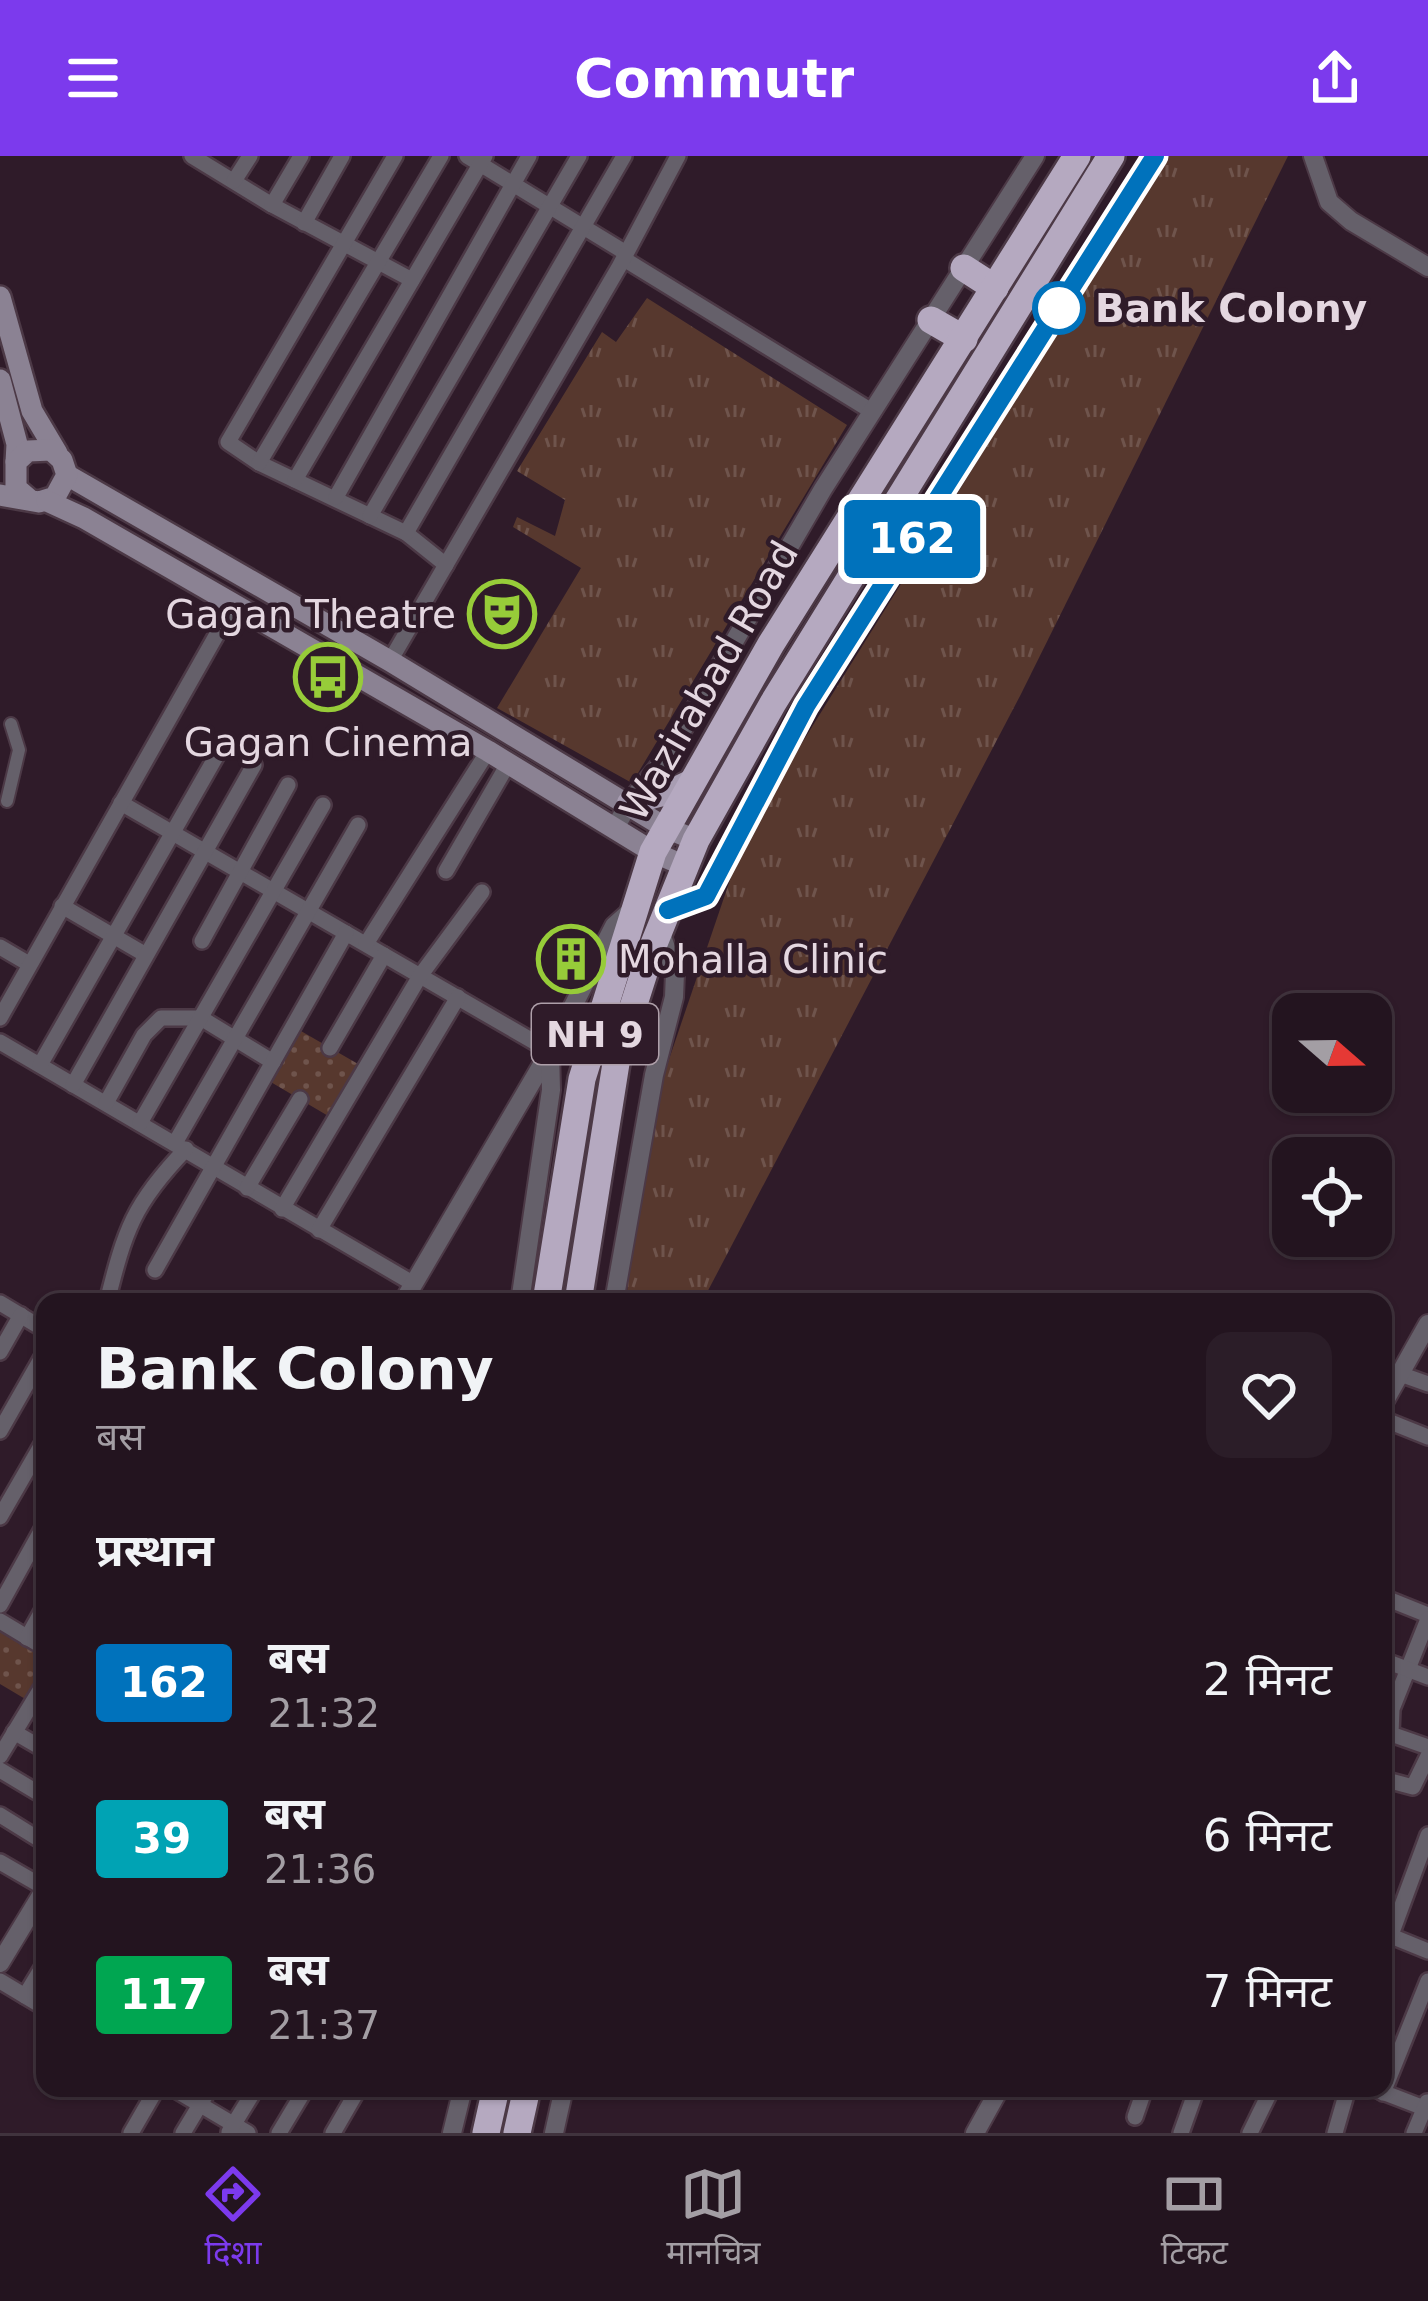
<!DOCTYPE html>
<html lang="hi">
<head>
<meta charset="utf-8">
<style>
	:root { --surface:#23141f; --page:#2b1d28; --text:#f1f3f6; --muted:#a39ea4; --line:#40333d; --accent:#7c3aed }
	body { margin:0; font-family:"DejaVu Sans","Noto Sans Devanagari",sans-serif; background:var(--page); color:var(--text); height:100vh; display:flex; flex-direction:column; font-size:45px; white-space:nowrap }
	* { box-sizing:border-box; margin:0 }
	p { font-size:39px; color:var(--muted) }
	.icon { flex:none; width:66px; height:66px; fill:none; stroke:currentColor; stroke-width:2; stroke-linecap:round; stroke-linejoin:round }
	.map { position:relative; flex:1; overflow:hidden }
	.drawer { position:absolute; left:36px; top:1137px; width:1356px; height:804px; display:flex; flex-direction:column; background:var(--surface); border-radius:24px; box-shadow:0 3px 9px #0004,0 0 0 3px var(--line) }
	.drawer>* { flex:none }
	.badge { padding:0 24px; border-radius:9px; font-size:42px; line-height:78px }
	.needle { width:78px; rotate:110deg }
	.fabs { position:absolute; left:1272px; top:837px; display:grid; gap:24px }
	.fabs a { display:grid; place-items:center; width:120px; height:120px; border-radius:24px; background:var(--surface); box-shadow:0 3px 9px #0004,0 0 0 3px var(--line); font-size:60px }
	.map>.badge { position:absolute; translate:-50% -50%; box-shadow:0 0 0 6px #fff }
	h2 { padding:0 60px; font-size:45px; line-height:108px }
	.round { display:grid; place-items:center; flex:none; width:126px; height:126px; border-radius:24px; background:var(--page) }
	.summary { display:flex; align-items:center; justify-content:space-between; height:204px; padding:0 60px }
	h1 { font-size:57px; font-weight:700; line-height:90px }
	ul { padding:0; list-style:none }
	li { display:flex; align-items:center; gap:36px; height:156px; padding:0 60px }
	li div { flex:1 }
	li b { display:block; font-size:45px }
	li em { font-style:normal }
	li .badge { min-width:132px; font-weight:700; text-align:center }
	header { display:flex; justify-content:space-between; align-items:center; height:156px; padding:0 60px; background:var(--accent); color:#fff; font-size:54px; font-weight:700 }
	.tabs { display:flex; justify-content:space-around; align-items:center; height:168px; border-top:3px solid var(--line); background:var(--surface); font-size:33px; color:var(--muted) }
	.tabs a { display:grid; justify-items:center; gap:6px }
	.tabs .on { color:var(--accent) }
	.map>svg:first-child { display:block }
</style>
</head>
<body>
<header><svg class="icon" aria-label="menu" viewBox="0 0 24 24"><path d="M4 6h16M4 12h16M4 18h16"/></svg>Commutr<svg class="icon" aria-label="share" viewBox="0 0 24 24"><path d="M12 15V3M7 8l5-5 5 5M5 13v7h14v-7"/></svg></header>
<div class="map">
<svg width="1428" height="1977" viewBox="0 0 1428 1977">
	<defs>
		<pattern id="grass-tufts" width="24" height="20" patternUnits="userSpaceOnUse" patternTransform="scale(3)"><rect width="24" height="20" fill="#57382e"/><path d="M3 7l-1-3M5 7V3M7 7l1-3M15 17l-1-3M17 17v-4M19 17l1-3" fill="none" stroke="#6f544c"/></pattern>
		<pattern id="park-dots" width="8" height="8" patternUnits="userSpaceOnUse" patternTransform="scale(3)"><rect width="8" height="8" fill="#57382e"/><path d="M2 2h.1M6 6h.1" fill="none" stroke="#6f544c" stroke-width="1.8" stroke-linecap="round"/></pattern>
	</defs>
	<rect width="100%" height="100%" fill="#2f1b29"/>
	<g fill="url(#grass-tufts)">
		<polygon points="1167,0 1288,0 1020,540 702,1146 626,1146 634,1067 663,921 746,677"/>
		<polygon points="647,142 847,269 632,627 497,552 581,412 513,371 517,361 555,380 565,344 517,315 602,176 616,186"/>
	</g>
	<g fill="url(#park-dots)">
		<polygon points="294,871 365,912 335,964 264,922"/>
		<polygon points="0,1465 45,1492 45,1526 32,1547 0,1528"/>
	</g>
	<g fill="none" stroke-linecap="round" stroke-linejoin="round">
		<g stroke="#4c3946" stroke-width="16">
			<polyline id="pedestrian" points="7,645 19,594 11,568"/>
		</g>
		<g stroke="#4c3946" stroke-width="20">
			<g id="minor">
				<polyline points="192,0 272,49 412,124"/>
				<polyline points="395,0 228,286 259,307 406,377 446,409"/>
				<polyline points="467,0 626,97"/>
				<polyline points="234,25 250,0"/>
				<polyline points="272,49 301,0"/>
				<polyline points="304,67 342,0"/>
				<polyline points="624,103 873,256"/>
				<polyline points="259,307 441,0"/>
				<polyline points="295,324 485,0"/>
				<polyline points="336,341 529,0"/>
				<polyline points="370,360 579,0"/>
				<polyline points="406,377 624,0"/>
				<polyline points="390,505 619,111 678,0"/>
				<polyline points="121,647 550,895"/>
				<polyline points="446,715 508,608"/>
				<polyline points="62,750 146,799"/>
				<polyline points="202,785 288,629"/>
				<polyline points="366,788 488,595"/>
				<polyline points="0,791 29,808"/>
				<polyline points="0,862 234,448"/>
				<polyline points="0,886 414,1128"/>
				<polyline points="330,892 384,799"/>
				<polyline points="40,909 221,592"/>
				<polyline points="73,929 254,609"/>
				<polyline points="106,947 144,879 161,862 201,862 273,906"/>
				<polyline points="140,967 323,649"/>
				<polyline points="175,987 358,669"/>
				<polyline points="247,1032 300,943"/>
				<polyline points="282,1053 420,820 482,736"/>
				<polyline points="319,1074 458,841"/>
				<polyline points="155,1114 346,777"/>
				<path d="M107,1146C125,1074 133,1048 186,993"/>
				<polyline points="0,1147 45,1174"/>
				<polyline points="0,1196 21,1159"/>
				<polyline points="1400,1218 1428,1228"/>
				<polyline points="1383,1263 1428,1281"/>
				<polyline points="0,1275 45,1196"/>
				<polyline points="0,1361 45,1283"/>
				<polyline points="1383,1441 1428,1459"/>
				<polyline points="0,1449 45,1368"/>
				<polyline points="1428,1463 1392,1553 1391,1578 1428,1591"/>
				<polyline points="0,1465 45,1492"/>
				<polyline points="27,1482 45,1450"/>
				<polyline points="1383,1504 1428,1521"/>
				<polyline points="14,1576 45,1594"/>
				<polyline points="0,1600 45,1526"/>
				<polyline points="0,1614 45,1641"/>
				<polyline points="1383,1623 1413,1631 1428,1600"/>
				<polyline points="0,1659 45,1687"/>
				<polyline points="0,1706 45,1732"/>
				<polyline points="1386,1778 1428,1795"/>
				<polyline points="1391,1779 1428,1679"/>
				<polyline points="0,1825 45,1852"/>
				<polyline points="25,1840 45,1807"/>
				<polyline points="172,1932 248,1977"/>
				<polyline points="1372,1932 1424,1952"/>
				<polyline points="1383,1937 1428,1825"/>
				<polyline points="1135,1961 1145,1932"/>
				<polyline points="229,1976 256,1932"/>
				<polyline points="131,1977 157,1932"/>
				<polyline points="183,1977 210,1932"/>
				<polyline points="279,1977 306,1932"/>
				<polyline points="333,1977 359,1932"/>
				<polyline points="1181,1977 1197,1932"/>
				<polyline points="1250,1977 1272,1932"/>
				<polyline points="1335,1977 1348,1932"/>
				<polyline points="1414,1977 1427,1946"/>
			</g>
		</g>
		<g stroke="#4c3946" stroke-width="22">
			<g id="tertiary">
				<polyline points="1313,0 1329,46 1351,65 1428,111"/>
				<polyline points="615,672 629,647 668,599 823,333 1035,0"/>
				<polyline points="668,754 706,740 806,549 1155,0"/>
				<polyline points="403,1146 550,895 614,770 633,753"/>
				<polyline points="520,1146 551,934 550,895"/>
				<polyline points="614,1146 654,919 674,841 675,817 660,775"/>
				<polyline points="1383,1248 1428,1168"/>
				<polyline points="0,1807 45,1733"/>
				<polyline points="452,1977 463,1932"/>
				<polyline points="554,1977 564,1932"/>
				<polyline points="975,1977 1000,1932"/>
			</g>
		</g>
		<g stroke="#4c3946" stroke-width="26">
			<g id="secondary">
				<polyline points="0,141 32,255 57,297"/>
				<polyline points="0,224 17,288 16,306"/>
				<polyline points="67,319 390,505 666,672 696,684"/>
				<polyline points="0,339 39,346 55,341 67,319 62,304 51,294 28,295 16,306 16,332 30,344"/>
				<polyline points="47,345 84,362 488,595 653,696 685,710"/>
			</g>
		</g>
		<g stroke="#4c3946" stroke-width="28">
			<polyline id="primary" points="629,647 667,637 692,625"/>
		</g>
		<g stroke="#4c3946" stroke-width="32">
			<g id="trunk">
				<polyline points="964,112 995,132"/>
				<polyline points="931,164 964,183"/>
				<polyline points="546,1146 582,923 653,696 771,488 1077,0"/>
				<polyline points="578,1146 617,901 651,795 696,684 773,547 1111,0"/>
				<polyline points="486,1977 496,1932"/>
				<polyline points="517,1977 527,1932"/>
			</g>
		</g>
		<use href="#pedestrian" stroke="#65606a" stroke-width="12"/>
		<use href="#minor" stroke="#65606a" stroke-width="15"/>
		<use href="#tertiary" stroke="#65606a" stroke-width="18"/>
		<use href="#secondary" stroke="#8b8293" stroke-width="21"/>
		<use href="#primary" stroke="#a89db2" stroke-width="24"/>
		<use href="#trunk" stroke="#b5a9c0" stroke-width="27"/>
	</g>
	<g fill="none" stroke-linecap="round" stroke-linejoin="round">
		<g stroke="#fff" stroke-width="27">
			<polyline id="line" points="668,754 706,740 806,550 1155,0"/>
		</g>
		<use href="#line" stroke="#0072bc" stroke-width="18"/>
	</g>
	<defs>
		<g id="theatre-ring" transform="scale(3.45)"><circle r="9.5" fill="#2f1b29" stroke="#97cc39" stroke-width="1.5"/><path d="M-5-5.5Q0-4 5-5.5V0Q5 5 0 6Q-5 5-5 0ZM-3.3-2.5H-1v1.5H-3.3ZM1-2.5H3.3v1.5H1ZM-2.8 1Q0 5.5 2.8 1Z" fill="#97cc39"/></g>
		<g id="bus-ring" transform="scale(3.45)"><circle r="9.5" fill="#2f1b29" stroke="#97cc39" stroke-width="1.5"/><path d="M-5-6H5V4H4V6H2V4H-2V6H-4V4H-5ZM-3.5-4V0h7V-4ZM-3.5 1.2v1.5H-2V1.2ZM2 1.2v1.5H3.5V1.2Z" fill="#97cc39"/></g>
		<g id="building-ring" transform="scale(3.45)"><circle r="9.5" fill="#2f1b29" stroke="#97cc39" stroke-width="1.5"/><path d="M-4-6H4V6H1V3H-1V6H-4ZM-2.5-4.3h1.7v1.8h-1.7ZM.8-4.3h1.7v1.8H.8ZM-2.5-1h1.7V.8h-1.7ZM.8-1h1.7V.8H.8Z" fill="#97cc39"/></g>
	</defs>
	<g fill-rule="evenodd">
		<use href="#theatre-ring" x="502" y="458"/>
		<use href="#bus-ring" x="328" y="521"/>
		<use href="#building-ring" x="571" y="803"/>
	</g>
	<circle fill="#fff" stroke="#0072bc" stroke-width="6" cx="1059" cy="152" r="24"/>
	<g text-anchor="middle" dominant-baseline="central" stroke-width="9" stroke-linejoin="round" paint-order="stroke">
		<rect fill="#2f1b29" stroke="#ae9fa9" stroke-width="3" x="532" y="848" width="126" height="60" rx="9"/>
		<g font-size="36" font-weight="bold" fill="#e4d7e0">
			<text x="595" y="878">NH 9</text>
		</g>
		<g font-size="39" font-weight="bold" fill="#e4d7e0" stroke="#2f1b29" text-anchor="start">
			<text x="1095" y="152">Bank Colony</text>
		</g>
		<g font-size="39" fill="#e4d7e0" stroke="#2f1b29" text-anchor="end">
			<text x="456" y="458">Gagan Theatre</text>
			<text x="328" y="586" text-anchor="middle">Gagan Cinema</text>
			<text x="618" y="803" text-anchor="start">Mohalla Clinic</text>
		</g>
		<g font-size="39" fill="#e4d7e0" stroke="#2f1b29">
			<text transform="translate(709 525) rotate(-60)">Wazirabad Road</text>
		</g>
	</g>
</svg>
<div class="fabs">
<a><svg class="needle" viewBox="-14 -14 28 28"><path d="M0-13l5 13h-10z" fill="#e53935"/><path d="M0 13l5-13h-10z" fill="#a39ea4"/></svg></a>
<a><svg class="icon" aria-label="locate" viewBox="0 0 24 24"><circle cx="12" cy="12" r="6"/><path d="M12 2v4M12 18v4M2 12h4M18 12h4"/></svg></a>
</div>
<b class="badge" style="left:912px;top:383px;background:#0072bc;color:#fff">162</b>
<section class="drawer">
<div class="summary"><div><h1>Bank Colony</h1><p>बस</p></div><a class="round"><svg class="icon" aria-label="heart" viewBox="0 0 24 24"><path d="M12 20l-8-8c-3-5 5-10 8-4 3-6 11-1 8 4z"/></svg></a></div>
<h2>प्रस्थान</h2>
<ul>
<li><span class="badge" style="background:#0072bc;color:#fff">162</span><div><b>बस</b><p>21:32</p></div><em>2 मिनट</em></li>
<li><span class="badge" style="background:#00a3b4;color:#fff">39</span><div><b>बस</b><p>21:36</p></div><em>6 मिनट</em></li>
<li><span class="badge" style="background:#00a651;color:#fff">117</span><div><b>बस</b><p>21:37</p></div><em>7 मिनट</em></li>
</ul>
</section>
</div>
<nav class="tabs">
<a class="on"><svg class="icon" aria-label="directions" viewBox="0 0 24 24"><path d="M12 3l9 9-9 9-9-9zM9 14v-3h6M13 9l2 2-2 2"/></svg>दिशा</a>
<a><svg class="icon" aria-label="map" viewBox="0 0 24 24"><path d="M3 6l6-2 6 2 6-2v14l-6 2-6-2-6 2zM9 4v14M15 6v14"/></svg>मानचित्र</a>
<a><svg class="icon" aria-label="tickets" viewBox="0 0 24 24"><path d="M3 7h18v10H3zM15 7v10"/></svg>टिकट</a>
</nav>
</body>
</html>
